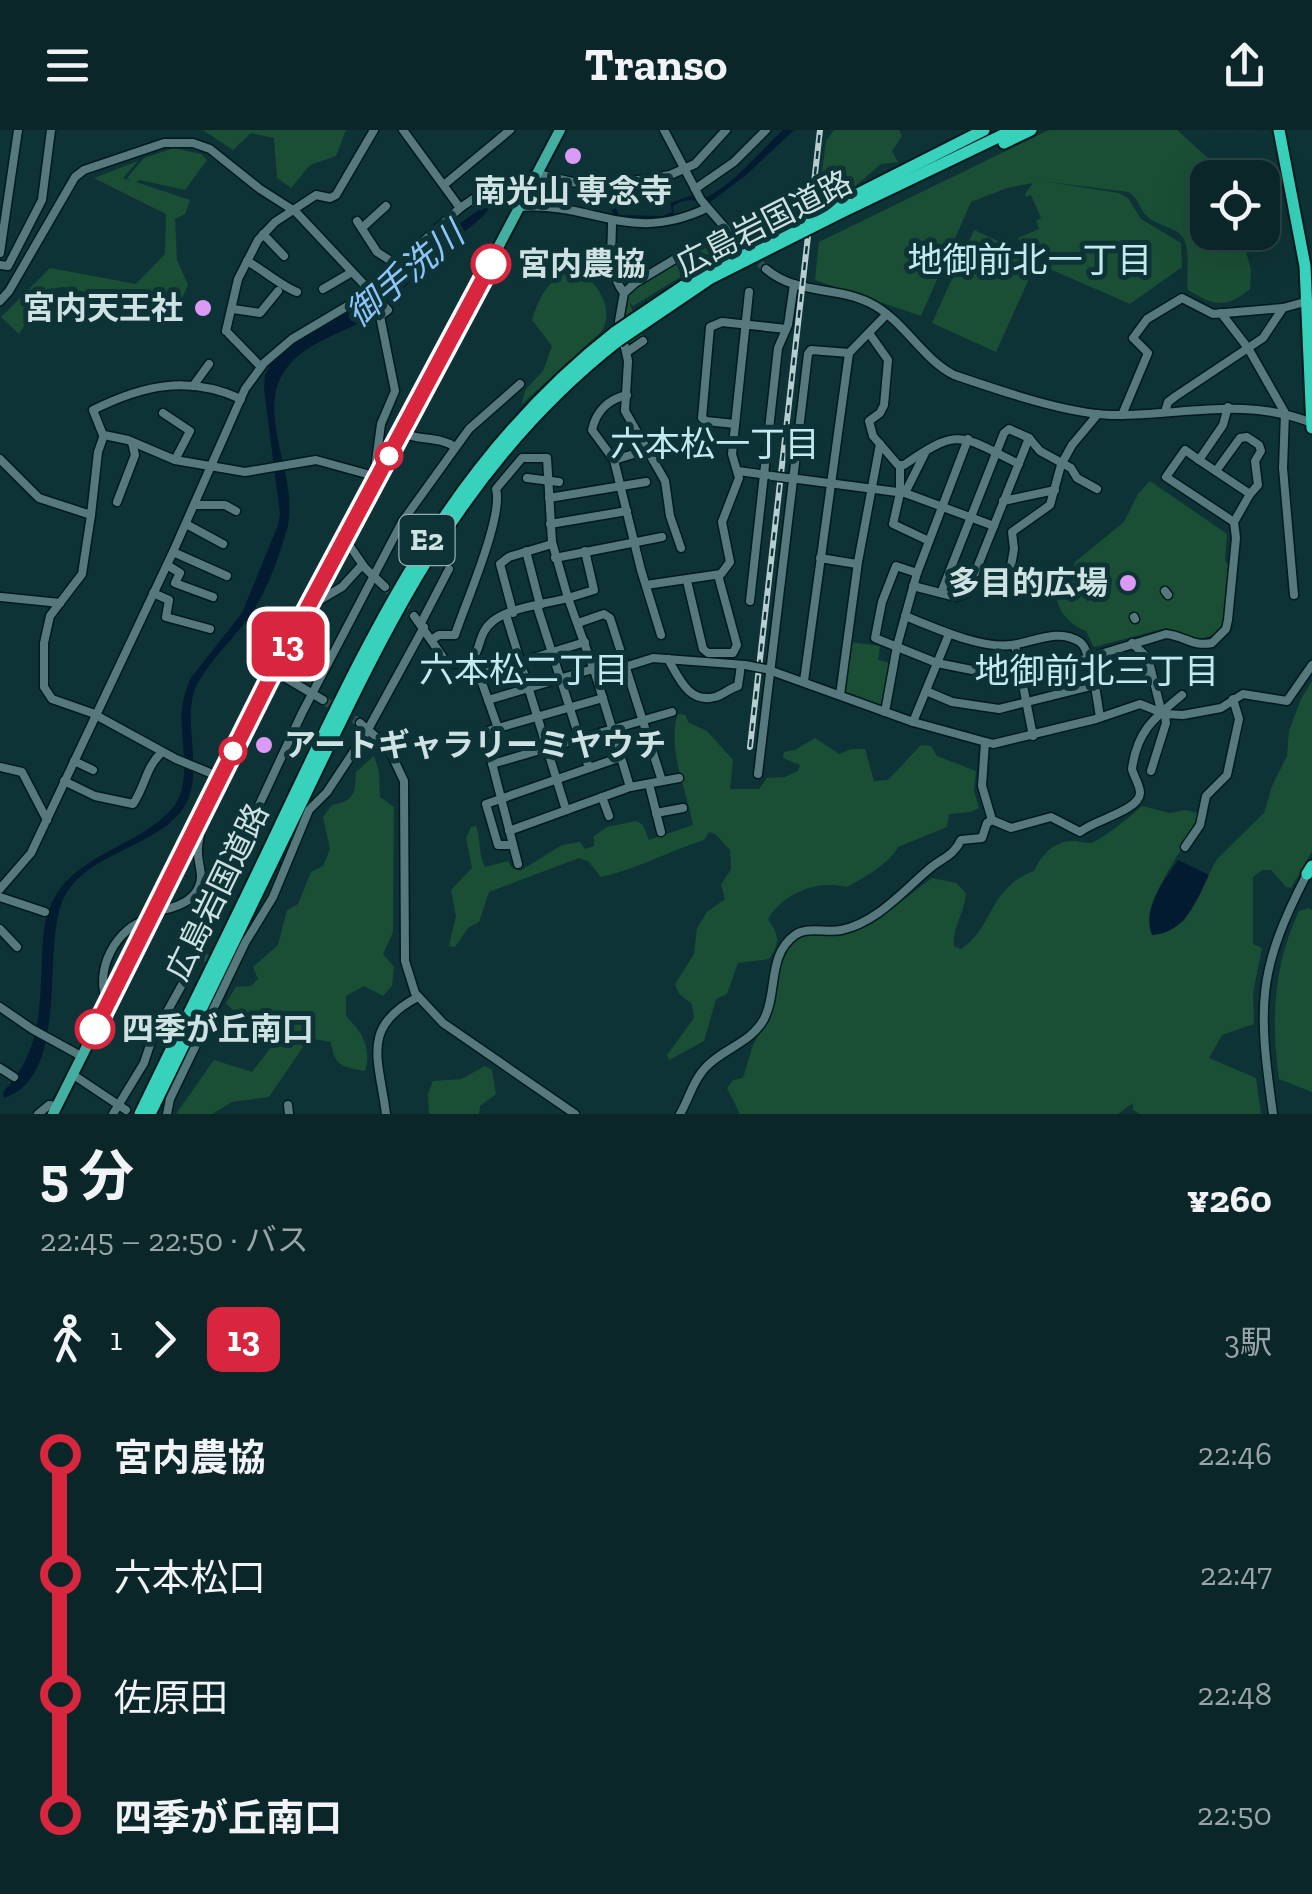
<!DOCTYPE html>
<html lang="ja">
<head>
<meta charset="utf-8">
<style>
	:root { --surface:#0a2628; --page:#132e30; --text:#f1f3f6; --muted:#99a5a8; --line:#2a4345 }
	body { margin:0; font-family:"Zilla Slab","Noto Sans JP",serif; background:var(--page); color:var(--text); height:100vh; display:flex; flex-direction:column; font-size:38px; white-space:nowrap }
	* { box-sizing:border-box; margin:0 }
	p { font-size:32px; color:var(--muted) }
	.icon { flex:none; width:55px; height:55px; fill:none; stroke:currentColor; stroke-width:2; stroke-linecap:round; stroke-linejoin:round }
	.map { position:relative; height:984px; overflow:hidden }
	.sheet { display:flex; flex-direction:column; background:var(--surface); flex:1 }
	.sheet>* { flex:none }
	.badge { padding:0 20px; border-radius:15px; font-size:35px; line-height:65px }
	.tools { position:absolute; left:1190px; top:30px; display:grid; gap:20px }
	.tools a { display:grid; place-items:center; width:90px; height:90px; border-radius:20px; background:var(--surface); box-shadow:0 10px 40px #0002,0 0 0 2px var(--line); font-size:50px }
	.map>.badge { position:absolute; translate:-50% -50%; box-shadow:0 0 0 5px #fff }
	.legs { display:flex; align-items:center; gap:15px; height:110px; padding:0 40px; font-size:32px }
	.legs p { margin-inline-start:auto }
	.overview { display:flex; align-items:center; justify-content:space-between; height:170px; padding:0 40px }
	h1 { font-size:55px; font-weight:700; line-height:75px }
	ul { padding:0 40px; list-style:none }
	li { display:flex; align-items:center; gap:35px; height:120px; font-size:38px }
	li i { display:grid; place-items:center; width:15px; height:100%; margin:0 12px; background:currentColor }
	li i::after { content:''; width:25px; height:25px; margin:-12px; border:8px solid; border-radius:50%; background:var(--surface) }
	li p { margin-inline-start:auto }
	li:first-child i { background:linear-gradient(#0000 50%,currentColor 0) }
	li:last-child i { background:linear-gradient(currentColor 50%,#0000 0) }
	header { display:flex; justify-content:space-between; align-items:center; height:130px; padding:0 40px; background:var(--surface); font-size:45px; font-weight:700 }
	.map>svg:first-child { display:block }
</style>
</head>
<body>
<header><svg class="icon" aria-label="menu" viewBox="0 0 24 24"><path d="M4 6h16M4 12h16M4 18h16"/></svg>Transo<svg class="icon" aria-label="share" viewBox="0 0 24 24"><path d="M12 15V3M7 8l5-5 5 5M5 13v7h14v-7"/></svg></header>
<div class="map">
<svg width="1312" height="984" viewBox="0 0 1312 984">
	<rect width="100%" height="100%" fill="#0e3336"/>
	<g fill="#1a4f35">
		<polygon points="203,0 346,0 336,26 310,35 291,58 277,48 274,8 251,3 233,20"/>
		<path d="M834,0H899L902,6L892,21L898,32L881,34L854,57L726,119L633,176L629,172L643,206L629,217C624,194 618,173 636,155L719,105L736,110C756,79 793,81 820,57L826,11Z"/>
		<path d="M1049,0H1177L1229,47L1208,48V102L1241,103L1251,140L1250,159C1224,180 1214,175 1188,160C1185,142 1194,111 1176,101C1167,96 1153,93 1147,86C1138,78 1140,68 1128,62L1042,51L1119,63L1128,68L1141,89L1181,113L1182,137L1130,174L1041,135L1045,126L1021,115L1018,108L1039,99L1036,91L1041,88L1031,65L1026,67L1025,64L1033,53L1007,58L971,72L921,186L815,150L819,112Z"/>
		<polygon points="174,18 201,24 207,30 185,60 140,50 136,52 190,70 185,84 175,89 177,130 188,155 175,184 64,157 48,159 19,204 1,187 50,138 136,154 165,124 166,84 94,48 138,31 123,48 131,51 127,48 144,28"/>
		<polygon points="974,100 1038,129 996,222 932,193"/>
		<path d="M567,142H581C599,156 614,178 602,201L521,275L526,259L543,241L552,216L532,190C539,168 546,153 567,142Z"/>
		<path d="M1150,351L1227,404L1225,430L1230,439L1223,495L1217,504L1200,509L1166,498L1094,517L1086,501C1060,492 1042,458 1073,441L1075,432L1124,392L1138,364Z"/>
		<polygon points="850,512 880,516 878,530 891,533 883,576 844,561"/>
		<path d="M1312,551V721L1291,758L1286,757L1271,740H1262L1253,747V814L1262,818L1253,863L1254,894L1222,905L1209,928L1256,948L1261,984H1140L1133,980V973L1118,984H740L727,958L733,950L743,948L753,915L772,881L775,841L791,811L805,804H836L876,791L932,748L956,753L966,763C965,782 952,798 954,816L961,819C993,799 988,758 1034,741C1043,723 1055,710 1076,711C1078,712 1089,713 1091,713C1100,711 1135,683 1142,676L1170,683L1186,680L1198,683L1197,693C1182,722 1140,773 1152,804L1184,791L1217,729L1264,683L1272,656L1287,626L1289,601L1301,569Z"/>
		<path d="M678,584L685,585L689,593L707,601L733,630L730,659H759L767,648L785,647L798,641L800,635L783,628L784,622L795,620L815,608L839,624L851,619H865L874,651L888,650L921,615L931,616L937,626L976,641L974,661L979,678L971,682L949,684L947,697L898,717C890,733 864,748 847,757C817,750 784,763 768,789C779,806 781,812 769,829L738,833L727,864L716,869L704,911L669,930L667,925L694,888L692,874L679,864L675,854L694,824L697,798L707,782L725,769L721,755L731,739L730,720L715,704L709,702L704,710C669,721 637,739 601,747L588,731L579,728L489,762L479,792L468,798L455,817L449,816L456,786L451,760L472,738L466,708L471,697L476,696C482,713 477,718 485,737L508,731L512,738L520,741L562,715L580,712L585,719L594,716V706L607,697L636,691L643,695L649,710L693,695C687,662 666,615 678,584Z"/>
		<path d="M374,626L379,642L380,667L394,677L393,802L383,824L394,837L392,856L383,866L364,856L346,866V886C362,902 372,918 365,941C342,937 334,936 331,912L314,909L305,914L269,967L232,972L212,984H176L214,930L252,942L285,899L287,887L236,883L226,873L236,857L251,856L258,849L253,837L278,815L287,780L298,774L311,742L323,736L330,719L323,687L332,675C355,671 355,663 356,642Z"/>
		<path d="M1309,778L1312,780V962L1279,949C1271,890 1273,836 1299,781Z"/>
		<polygon points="485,936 492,940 496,964 480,976 479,984 429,984 428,964 433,951 461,949"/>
	</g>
	<g fill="#021b31">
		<path d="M783,0H794L746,45L709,73C696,70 685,68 673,76L674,86L646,90L616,87C598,54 532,59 502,67C492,72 489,80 481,88C470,98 457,107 446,117C423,137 403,161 380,180C348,205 301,209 281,247C258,292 302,353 286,403C278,429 268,457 254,480C239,504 198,541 193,566C184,604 207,651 179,684C146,721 79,725 61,775C43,827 69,947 4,968L3,962C41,923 40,879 42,827C43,809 43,792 51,775C73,723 143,716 174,676C193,651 179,607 182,578C183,568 187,558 190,549L242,483L278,395L280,384L264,259L265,245L271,234L306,205L368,172L417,124L508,59L558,57L614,74L619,85L663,86L672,82L670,73L698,63L705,68C737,52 757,24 783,0Z"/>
		<path d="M1178,730L1209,745C1196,772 1185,803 1152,805C1142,778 1163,752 1178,730Z"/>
	</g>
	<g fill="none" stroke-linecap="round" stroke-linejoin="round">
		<g stroke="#2b4d50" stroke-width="8" stroke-dasharray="8 4" stroke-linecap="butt">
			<polyline points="734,108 766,139"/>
			<polyline points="385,457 414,486"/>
			<polyline points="323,570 360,593"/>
			<polyline points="204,827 228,840"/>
		</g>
		<g stroke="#001a1c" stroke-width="11">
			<g id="minor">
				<polyline points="403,0 460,78"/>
				<polyline points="664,0 701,70 734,108"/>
				<polyline points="445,54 510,0"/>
				<polyline points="695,59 734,32 766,0"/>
				<path d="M521,77C595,72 629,115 707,78"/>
				<polyline points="357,91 377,122 397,135"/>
				<path d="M612,92C612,119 607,141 624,163"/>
				<polyline points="363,97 386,76"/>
				<polyline points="263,104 284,126"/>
				<polyline points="0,123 18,0"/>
				<path d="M247,131C263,140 283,157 297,162"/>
				<polyline points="0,135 8,136 42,70 51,0"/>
				<path d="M766,139C796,165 837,156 870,173C904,190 921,228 954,245C998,260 1067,284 1112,285C1181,286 1245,266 1312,293"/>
				<polyline points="323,159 352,142"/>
				<polyline points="0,171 9,161 75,47 84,40 164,13 193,13 210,19 260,59 296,82 388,180 380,186 395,261 381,294 374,346"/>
				<polyline points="233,179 260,183 278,161"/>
				<polyline points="1221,183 1248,218 1285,283 1283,338 1294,465"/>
				<polyline points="226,201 238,149 258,110 275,92 316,65 330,68 336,65 374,0"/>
				<path d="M869,203L888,230L884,275L880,283L869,291L873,306L898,335H904C960,296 961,306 1019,334"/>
				<polyline points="229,204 261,237"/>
				<polyline points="627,222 643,211"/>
				<polyline points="193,256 209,234"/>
				<path d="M627,265C609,269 596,281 592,300L614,330L641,440L661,505"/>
				<polyline points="1165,282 1168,272 1176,266 1263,208 1283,178"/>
				<polyline points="163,283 190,301 175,330"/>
				<polyline points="1122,285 1148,223 1133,208 1147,189 1182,168 1213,184 1283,178 1301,173"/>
				<polyline points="735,294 706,291 702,288 710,197 722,192 786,199"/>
				<path d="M402,303C420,311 439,306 455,317"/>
				<path d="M103,305L93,280C143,255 188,245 241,269"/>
				<polyline points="0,329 39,368 91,385 98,322 104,305 128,310 175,330 245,342 316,330 374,346"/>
				<polyline points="614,330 647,320"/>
				<polyline points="1199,330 1185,320 1166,347 1234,392"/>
				<polyline points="900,336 900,363 893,394 929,411"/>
				<polyline points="738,341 767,345"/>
				<polyline points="1216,341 1240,308 1247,307 1259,315 1261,321 1255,331 1258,355 1250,364"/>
				<polyline points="527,348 559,352"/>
				<polyline points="790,348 905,363 994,396"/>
				<polyline points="905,363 925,323"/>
				<polyline points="549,368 646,352"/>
				<polyline points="1003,371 1055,360"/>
				<polyline points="117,372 135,325 132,312"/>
				<polyline points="195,375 225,375 236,381"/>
				<polyline points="91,385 82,444 50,486 44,513 44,557 52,569 92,583 176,629 220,647"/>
				<polyline points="186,394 223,414"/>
				<polyline points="550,394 627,381"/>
				<polyline points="345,409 365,438 385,457"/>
				<polyline points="681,418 670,386 665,351 625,281 628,231 619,191 624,163 635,153 725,99"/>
				<polyline points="526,421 540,475"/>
				<polyline points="173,422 227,446"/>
				<polyline points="555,428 662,407"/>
				<polyline points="820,428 857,434"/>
				<polyline points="167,435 180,443 175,453 213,467"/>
				<path d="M917,443L896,436L882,472L875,508L937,533L1007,547L1055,538L1166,504C1185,506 1192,517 1212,513L1226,499L1228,490L1236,408L1234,392L1250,364L1199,330L1223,295L1228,277"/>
				<polyline points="687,451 703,519 708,523 733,523 737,515 718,445"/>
				<polyline points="971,451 1008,453 1014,419 1012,402 1050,375 1061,335 1072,315 1098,284"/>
				<polyline points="646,455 721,444 730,432 722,392 739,348 732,324 749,162"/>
				<polyline points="913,456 956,467 967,463 1029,308"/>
				<polyline points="1165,461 1168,465"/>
				<polyline points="153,463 169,470 166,487 210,499"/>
				<polyline points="941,463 1004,303 1009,299 1029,308 1040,321 1071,338 1077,348 1097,359"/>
				<polyline points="1,467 60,473"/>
				<polyline points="750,471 778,218 788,195 794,154"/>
				<polyline points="537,476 589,638"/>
				<polyline points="308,477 342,457 362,435"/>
				<polyline points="513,483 500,434 509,427 552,414"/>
				<polyline points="506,485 566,680"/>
				<path d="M414,486L447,533C489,538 470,509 493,491C511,477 546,474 568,468L596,546L653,528L745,535"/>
				<path d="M905,486C933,497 980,519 1011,515C1032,513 1058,497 1080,512C1092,521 1097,571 1100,587"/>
				<polyline points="1134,487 1135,489"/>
				<polyline points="421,493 449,439"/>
				<polyline points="578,493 604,484 610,488 662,651"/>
				<path d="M431,510L439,505H455C465,474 504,386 496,359L522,328H547L552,412L568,468L594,460L585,421"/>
				<polyline points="1132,513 1148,528 1161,580"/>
				<polyline points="1015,515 1033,606"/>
				<path d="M668,529C679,548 689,574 715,567C723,565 730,558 738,556L741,535"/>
				<polyline points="766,539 913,592 993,614 1096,589 1140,574 1165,584 1183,585 1221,578 1243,564 1287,571 1312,535"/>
				<polyline points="274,541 323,570"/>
				<polyline points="596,546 630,657"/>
				<polyline points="804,551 849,223 886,185"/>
				<polyline points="926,561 952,572 999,579 1151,541"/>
				<polyline points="840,565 858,432 880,314"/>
				<polyline points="488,570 593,539"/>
				<polyline points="885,582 897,516 917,443 968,309"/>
				<polyline points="913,592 949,504"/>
				<polyline points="360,593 388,617 404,651 405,831 415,863 443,893 575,984"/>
				<polyline points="498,598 481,550 481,544 585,512"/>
				<polyline points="985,612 982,656 992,690"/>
				<polyline points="74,631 93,640"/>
				<polyline points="492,634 672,582"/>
				<polyline points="0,637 22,642 47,690"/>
				<polyline points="1151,641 1166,593 1165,584"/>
				<polyline points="758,644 808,224 811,220 849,223"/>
				<path d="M64,651L95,666L133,674C146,655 145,638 162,622"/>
				<polyline points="649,654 661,702"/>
				<polyline points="602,667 609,686"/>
				<polyline points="656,683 683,678"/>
				<polyline points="509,701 630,657 679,648"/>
				<polyline points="513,715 498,715 486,674 621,627"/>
				<polyline points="1185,717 1200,695 1206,666 1227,645 1239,589 1233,569"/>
				<polyline points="518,734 484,602 603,568"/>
				<polyline points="0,759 31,723 173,422 245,259 264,233 292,209 361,168 460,78 485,61 538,44 594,57 670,45 695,34 726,0"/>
				<polyline points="0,767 45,782"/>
				<polyline points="191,769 215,775"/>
				<path d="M154,781C174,779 200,771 201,747C201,739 198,731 198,723C197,712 202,702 201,691"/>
				<polyline points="0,799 17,817"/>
				<path d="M108,873C92,842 117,795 150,789"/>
				<polyline points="0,877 32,899 81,926"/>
				<polyline points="0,938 14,947"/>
				<polyline points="72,944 126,980"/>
				<polyline points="288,975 289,984"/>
				<polyline points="38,984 49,975 56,976"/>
				<polyline points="113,984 144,933 152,909 199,824 233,731 302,583 402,392 469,299 520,254"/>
				<polyline points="167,984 170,969 245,813 273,767 309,680 327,662 366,603 424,497"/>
				<path d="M386,984C379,929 360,897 418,867"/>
				<path d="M680,984C689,969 693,950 706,937C724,918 751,913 764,889C778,862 767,825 795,805C807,796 827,803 841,800C876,793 902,762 928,740C941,728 953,727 961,710L982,708L987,693L992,690L1011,698L1051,687L1080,702C1094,690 1139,681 1140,663C1140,655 1134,647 1132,639C1137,601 1154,588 1182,565"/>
				<path d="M1273,984C1258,877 1256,842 1307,744"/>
			</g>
		</g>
		<g stroke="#001a1c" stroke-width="14">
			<polyline id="major" points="53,984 269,552 560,0"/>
		</g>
		<g stroke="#001a1c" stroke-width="15">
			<g id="highway">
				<polyline points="1279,0 1305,136 1312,298"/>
				<polyline points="1004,13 1031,0"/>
				<polyline points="836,75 984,0"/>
				<polyline points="840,83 1013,0"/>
				<polyline points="1307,744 1312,736"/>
				<path d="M140,984C187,886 236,789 282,691C371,505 448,332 615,202"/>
				<path d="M150,984C202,877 255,770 306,663C390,489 462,333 618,211"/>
			</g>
		</g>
		<use href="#minor" stroke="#55797d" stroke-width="8"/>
		<use href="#major" stroke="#44aea2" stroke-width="10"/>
		<use href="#highway" stroke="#38d1bb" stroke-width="11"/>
		<g stroke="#b7cdcf" stroke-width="6">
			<polyline id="rail" points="750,617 820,0"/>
		</g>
		<use href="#rail" stroke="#0e3336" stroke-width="2.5" stroke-dasharray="8" stroke-linecap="butt"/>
		<g stroke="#001a1c" stroke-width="11" stroke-linecap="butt">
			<g id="minor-bridge">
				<polyline points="772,346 787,348"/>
				<polyline points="745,535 766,539"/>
			</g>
		</g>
		<g stroke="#001a1c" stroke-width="15" stroke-linecap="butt">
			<g id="highway-bridge">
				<polyline points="615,202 707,140 836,75"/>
				<polyline points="618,211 711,148 840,83"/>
			</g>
		</g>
		<use href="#minor-bridge" stroke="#55797d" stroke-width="8"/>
		<use href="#highway-bridge" stroke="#38d1bb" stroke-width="11"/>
	</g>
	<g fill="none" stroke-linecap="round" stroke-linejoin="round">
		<g stroke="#fff" stroke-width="22">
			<polyline id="line-1" points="95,899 268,552 491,134"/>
		</g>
		<use href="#line-1" stroke="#d7263d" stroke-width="15"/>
	</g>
	<g fill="#da9af6" stroke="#0e3336" stroke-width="4">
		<circle cx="573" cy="26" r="10"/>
		<circle cx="203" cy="178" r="10"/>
		<circle cx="1128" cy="453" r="10"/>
		<circle cx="264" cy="615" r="10"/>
	</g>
	<g fill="#fff" stroke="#d7263d" stroke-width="5">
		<circle cx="491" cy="134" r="18"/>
		<circle cx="389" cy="326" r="12"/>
		<circle cx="233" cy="621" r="12"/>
		<circle cx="95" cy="899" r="18"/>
	</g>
	<g text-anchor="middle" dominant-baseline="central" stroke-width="10" stroke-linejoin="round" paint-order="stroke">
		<rect fill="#0e3336" stroke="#94aeaf" stroke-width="2.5" x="399.5" y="385" width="55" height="50" rx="8"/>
		<g font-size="30" font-weight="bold" fill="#cee2e3">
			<text x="427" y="410">E2</text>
		</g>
		<g font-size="32" font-weight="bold" fill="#cee2e3" stroke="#0e3336" text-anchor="end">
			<text x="573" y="61" text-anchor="middle">南光山 専念寺</text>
			<text x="183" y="178">宮内天王社</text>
			<text x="1108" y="453">多目的広場</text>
			<text x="284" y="615" text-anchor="start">アートギャラリーミヤウチ</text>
		</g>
		<g font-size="32" fill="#cee2e3" stroke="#0e3336">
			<text transform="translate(764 93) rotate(-27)">広島岩国道路</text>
			<text transform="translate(217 762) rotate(-64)">広島岩国道路</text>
		</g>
		<g font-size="32" font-weight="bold" fill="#cee2e3" stroke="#0e3336" text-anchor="start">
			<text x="518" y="134">宮内農協</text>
			<text x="122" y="899">四季が丘南口</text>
		</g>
		<g font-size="35" fill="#c3ebef" stroke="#0e3336">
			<text x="1030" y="130">地御前北一丁目</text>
			<text x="715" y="314">六本松一丁目</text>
			<text x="524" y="540">六本松二丁目</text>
			<text x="1097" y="541">地御前北三丁目</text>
		</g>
		<g font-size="35" font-style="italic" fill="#8dc5fb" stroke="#0e3336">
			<text transform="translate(405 144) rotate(-40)">御手洗川</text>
		</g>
	</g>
</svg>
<div class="tools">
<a><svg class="icon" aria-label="locate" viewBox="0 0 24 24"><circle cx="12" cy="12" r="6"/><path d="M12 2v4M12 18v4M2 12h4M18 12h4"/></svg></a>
</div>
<b class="badge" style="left:288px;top:514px;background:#d7263d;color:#fff">13</b>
</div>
<section class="sheet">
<div class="overview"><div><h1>5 分</h1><p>22:45 – 22:50 · バス</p></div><b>¥260</b></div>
<div class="legs"><svg class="icon" aria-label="walk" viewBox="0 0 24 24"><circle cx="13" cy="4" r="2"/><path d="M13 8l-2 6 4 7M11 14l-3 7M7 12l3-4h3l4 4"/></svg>1<svg class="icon" aria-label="forward" viewBox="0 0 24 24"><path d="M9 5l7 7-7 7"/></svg><b class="badge" style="background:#d7263d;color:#fff">13</b><p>3駅</p></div>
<ul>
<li><i style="color:#d7263d"></i><b>宮内農協</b><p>22:46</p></li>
<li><i style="color:#d7263d"></i><span>六本松口</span><p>22:47</p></li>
<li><i style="color:#d7263d"></i><span>佐原田</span><p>22:48</p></li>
<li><i style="color:#d7263d"></i><b>四季が丘南口</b><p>22:50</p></li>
</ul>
</section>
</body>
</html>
